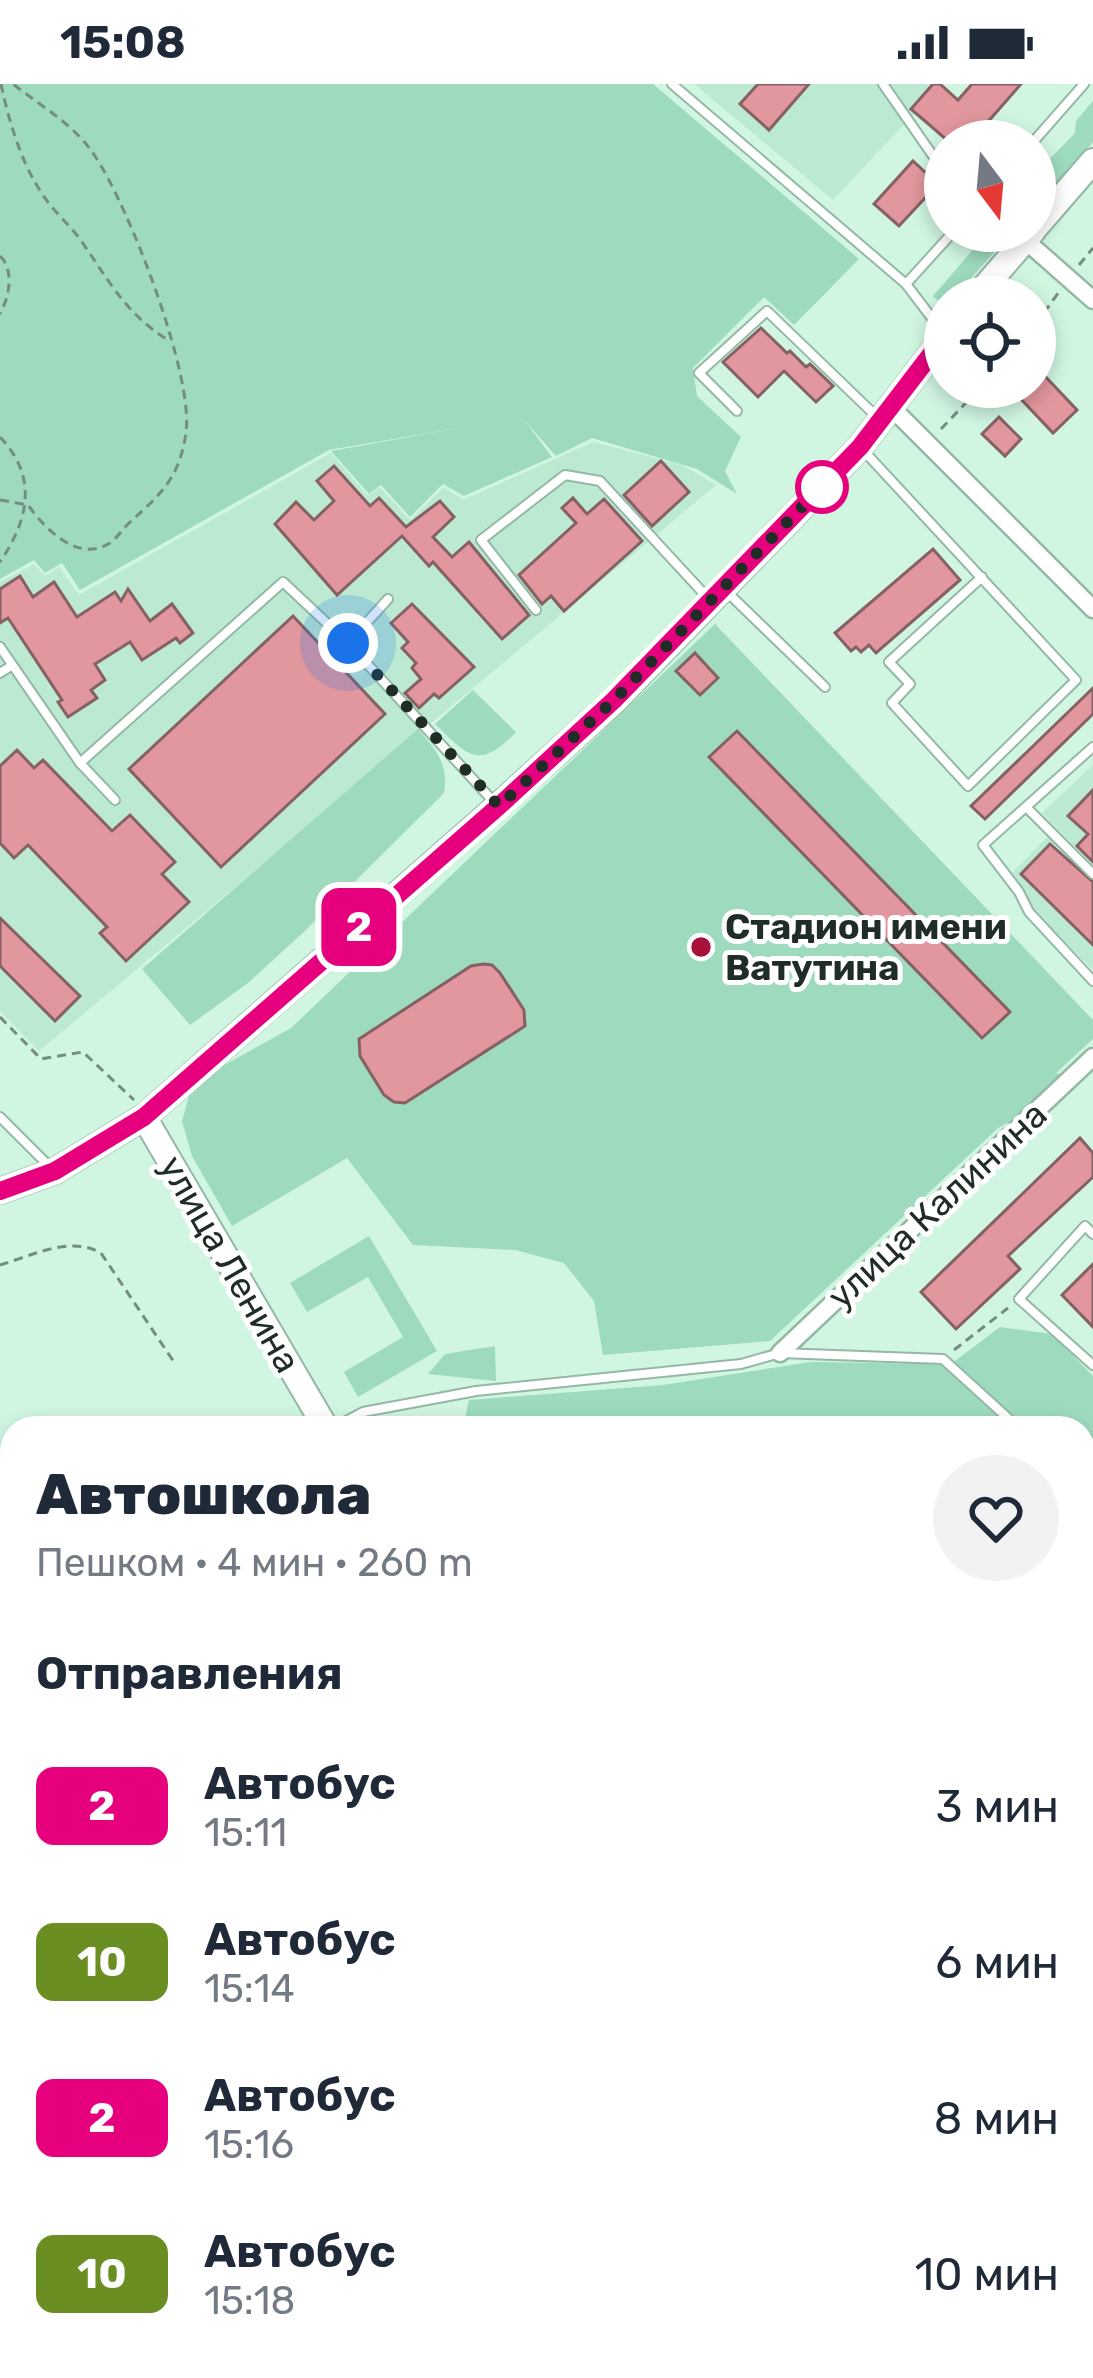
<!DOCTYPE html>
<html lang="ru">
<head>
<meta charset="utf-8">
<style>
	:root { --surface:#fff; --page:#f2f2f3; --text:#1f2937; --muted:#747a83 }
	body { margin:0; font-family:Rubik,sans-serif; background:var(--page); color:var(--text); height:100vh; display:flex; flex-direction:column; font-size:45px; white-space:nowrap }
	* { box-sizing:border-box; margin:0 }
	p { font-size:39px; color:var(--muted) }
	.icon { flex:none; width:66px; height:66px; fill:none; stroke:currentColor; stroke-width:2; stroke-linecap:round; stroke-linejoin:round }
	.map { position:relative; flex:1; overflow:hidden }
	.panel { position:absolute; left:0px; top:1332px; width:1095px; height:963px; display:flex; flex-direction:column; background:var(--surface); border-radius:36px 36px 0 0; box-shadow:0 6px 18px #0003 }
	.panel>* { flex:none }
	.badge { padding:0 24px; border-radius:18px; font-size:42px; line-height:78px }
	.needle { width:78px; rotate:164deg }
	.buttons { position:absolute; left:924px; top:36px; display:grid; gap:24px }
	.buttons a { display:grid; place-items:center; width:132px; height:132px; border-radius:50%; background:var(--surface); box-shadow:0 6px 18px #0003; font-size:60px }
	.you { position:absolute; width:60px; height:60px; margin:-30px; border:9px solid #fff; border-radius:50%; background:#1a73e8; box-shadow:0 0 0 18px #1a73e833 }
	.map>.badge { position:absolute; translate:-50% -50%; box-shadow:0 0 0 6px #fff }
	h2 { padding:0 36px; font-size:45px; line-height:108px }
	.round { display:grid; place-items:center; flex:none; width:126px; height:126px; border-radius:63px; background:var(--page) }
	.overview { display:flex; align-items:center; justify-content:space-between; height:204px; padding:0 36px }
	h1 { font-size:57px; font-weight:800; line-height:90px }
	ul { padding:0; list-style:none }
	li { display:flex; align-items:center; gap:36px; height:156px; padding:0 36px }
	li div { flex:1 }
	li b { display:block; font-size:45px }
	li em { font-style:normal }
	li .badge { min-width:132px; font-weight:700; text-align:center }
	.status { display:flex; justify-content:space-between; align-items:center; height:84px; padding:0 60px; background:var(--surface); direction:ltr }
	.status svg { height:33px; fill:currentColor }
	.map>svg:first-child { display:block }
</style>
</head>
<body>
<div class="status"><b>15:08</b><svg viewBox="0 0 49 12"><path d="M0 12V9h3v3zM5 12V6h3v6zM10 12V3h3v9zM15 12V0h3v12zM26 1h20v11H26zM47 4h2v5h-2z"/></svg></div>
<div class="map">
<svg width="1093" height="2294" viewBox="0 0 1093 2294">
	<rect width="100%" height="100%" fill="#d0f6e2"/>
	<g fill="#bce9d2">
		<polygon points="694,0 942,0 833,116"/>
		<polygon points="593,358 682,381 716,401 39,967 0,927 0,498 34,480 45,492 59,483 79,511 331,369 368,412 380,403 410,436 444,403 463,416"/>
		<polygon points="1093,681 1093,781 1042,729"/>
		<polygon points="1054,746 1093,786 1093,886 1025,818 1011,790"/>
	</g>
	<g fill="#9edbbe">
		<polygon points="0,0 653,0 859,175 794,241 764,213 693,284 697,312 741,353 725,387 737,410 697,385 592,354 556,372 525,337 552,373 464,412 443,400 410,433 381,401 369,410 331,367 470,342 329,366 80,506 62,479 45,489 34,476 0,495"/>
		<polygon points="1093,17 1093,58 1035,123 1035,90 1075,49 1076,37"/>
		<polygon points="989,147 1013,147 954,213 945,213 945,222 933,212"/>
		<polygon points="715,540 1093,936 1093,955 1056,989 1062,991 1037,1021 997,1045 770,1257 603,1271 594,1217 564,1179 515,1166 413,1161 347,1074 232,1142 192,1072 182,1037 189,1012 201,994 291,944"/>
		<path d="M473,606L516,648C479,687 468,672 435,640Z"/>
		<path d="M418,645C436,666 449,680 444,709L307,845L248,899L190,941L142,885Z"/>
		<polygon points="369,1152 437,1267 358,1313 344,1288 403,1253 368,1193 307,1228 290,1199"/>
		<polygon points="1000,1243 1052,1250 1093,1292 1093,2294 901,2294 895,2283 1083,2283 1083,1344 463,1344 469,1316 663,1301 810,1278 951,1280"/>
		<polygon points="495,1262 496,1297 428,1290 445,1270"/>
		<polygon points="0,1404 12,1410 12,2283 709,2283 714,2294 0,2294"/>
	</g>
	<g fill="#e1979d" stroke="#856163" stroke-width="3">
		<polygon points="758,0 809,0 769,46 740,20"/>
		<polygon points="933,0 940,0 958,16 972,0 1021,0 986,40 989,42 976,57 948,57 911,25"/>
		<polygon points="913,77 938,100 899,142 874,120"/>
		<polygon points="761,244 787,269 790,267 806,283 810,280 833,302 816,318 784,287 758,313 723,278"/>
		<polygon points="1042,289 1077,326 1053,349 1018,312 1027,303 1035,303 1035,295"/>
		<polygon points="999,333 1021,355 1005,372 982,350"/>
		<polygon points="661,377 689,408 652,442 624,411"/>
		<polygon points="334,382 370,422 379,414 406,443 440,417 454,433 433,453 452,473 469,458 529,531 502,555 433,478 429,482 402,452 337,511 275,440 296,418 314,436 334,417 317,397"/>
		<polygon points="573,414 587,430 604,415 642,457 564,527 551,512 542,520 519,491 576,439 562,424"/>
		<polygon points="933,465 960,496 876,569 869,561 861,568 856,563 851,567 835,549"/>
		<polygon points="20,492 33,513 54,498 77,533 115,508 121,517 128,505 150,537 172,520 193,549 180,559 176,554 142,576 130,558 95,580 105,596 91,606 97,614 68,633 58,618 62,616 8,534 0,539 0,505"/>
		<polygon points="412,520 474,583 439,614 434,610 419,624 405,609 421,595 412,584 416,579 402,564 408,558 391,539"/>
		<polygon points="293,532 385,630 221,783 129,685"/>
		<polygon points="695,569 718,594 700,611 676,587"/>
		<polygon points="1093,604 1093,630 985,735 971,722"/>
		<polygon points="737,647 1010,928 982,954 709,673"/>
		<polygon points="17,666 34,684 43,676 112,747 130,731 175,778 162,790 189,818 126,877 100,849 107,843 28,761 14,774 0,759 0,682"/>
		<polygon points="1093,706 1093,778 1077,762 1088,750 1068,732"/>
		<polygon points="1050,760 1093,798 1093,861 1021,790"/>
		<polygon points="0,834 80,912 55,937 0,882"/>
		<polygon points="483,880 492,881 500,889 524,926 525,942 405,1019 394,1018 384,1011 360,972 359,955 471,882"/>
		<polygon points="1080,1054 1093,1069 1093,1093 1008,1172 1020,1185 956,1245 921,1208"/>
		<polygon points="1093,1180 1093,1243 1062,1211"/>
	</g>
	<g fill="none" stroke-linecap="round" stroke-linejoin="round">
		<g stroke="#94b8a6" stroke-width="12">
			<g id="service">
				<polyline points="672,0 906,200 944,250"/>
				<polyline points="883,0 945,89"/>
				<polyline points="1034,57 1084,0"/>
				<polyline points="906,200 954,147"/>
				<polyline points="737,327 699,289 767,227 877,333"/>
				<polyline points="863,366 1076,596 968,702 892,619 910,600 889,578 982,493"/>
				<polyline points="725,506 825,603"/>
				<polyline points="536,526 481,456 565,391 600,397 706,512"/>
				<polyline points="349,558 388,515"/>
				<polyline points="0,563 80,679"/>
				<polyline points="0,589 11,582"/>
				<polyline points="1093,663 983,761 1019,808 1029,828 1093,897"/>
				<polyline points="115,716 80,679 283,498 348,559 493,717"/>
				<polyline points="1026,723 1093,790"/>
				<polyline points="0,1033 49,1082"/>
				<polyline points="1093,1150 1085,1142 1019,1215 1093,1281"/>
				<polyline points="333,1344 363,1328 476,1307 741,1280 780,1269 943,1275 1010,1336 1027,1344"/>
				<polyline points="1083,1372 1093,1377"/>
				<polyline points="818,2294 834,2285"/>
			</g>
		</g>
		<g stroke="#94b8a6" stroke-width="21">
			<g id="minor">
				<polyline points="1025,156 1093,216"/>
				<polyline points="893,325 1093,525"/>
				<polyline points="780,1269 1093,973"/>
			</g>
		</g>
		<g stroke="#94b8a6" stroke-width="28">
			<g id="secondary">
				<polyline points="1035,144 1093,77"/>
				<polyline points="976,213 1033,147"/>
				<polyline points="144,1033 326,1344"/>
				<polyline points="0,1107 55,1087 144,1033 498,722 615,616 860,363 945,252"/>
				<polyline points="835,2283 841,2294"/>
			</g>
		</g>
		<g stroke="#748d80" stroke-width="3" stroke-dasharray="9 6" stroke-linecap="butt">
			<path d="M1,0C9,38 22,82 45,114C56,130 71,142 82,158C109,197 126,230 168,256"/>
			<path d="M0,172C15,186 9,214 0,230"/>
			<polyline points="1079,181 1093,164"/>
			<polyline points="1035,241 1059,208"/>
			<polyline points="941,345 981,303"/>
			<path d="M0,353C38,393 29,435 0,478"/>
			<path d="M0,416L28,421C46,446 78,479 110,459C118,453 122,446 129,439C161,410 179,395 186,349C194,291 129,123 95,72C75,41 42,23 13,0"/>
			<polyline points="0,933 41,975 83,968 134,1016"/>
			<path d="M0,1181C31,1172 71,1151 101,1169L176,1281"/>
			<polyline points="954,1266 1008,1224"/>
		</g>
		<use href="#service" stroke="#fff" stroke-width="8"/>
		<use href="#minor" stroke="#fff" stroke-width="16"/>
		<use href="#secondary" stroke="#fff" stroke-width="24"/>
	</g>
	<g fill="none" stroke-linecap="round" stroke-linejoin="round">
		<g stroke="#fff" stroke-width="27">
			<polyline id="line" points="0,1107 55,1087 144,1033 499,722 614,616 860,363 945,252"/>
		</g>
		<use href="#line" stroke="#e6007e" stroke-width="18"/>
		<polyline stroke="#1f2d26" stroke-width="12" stroke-dasharray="0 21.6" points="348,559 499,722 614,616 833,391 822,403"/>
	</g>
	<circle fill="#fff" stroke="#e6007e" stroke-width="6" cx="822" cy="403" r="24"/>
	<circle fill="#a8113b" stroke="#fff" stroke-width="4.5" cx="701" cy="863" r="12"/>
	<g text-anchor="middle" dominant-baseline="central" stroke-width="10" stroke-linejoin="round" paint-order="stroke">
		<g font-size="36" font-weight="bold" fill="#1f2d26" stroke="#fff" text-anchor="start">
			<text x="725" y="842">Стадион имени<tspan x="725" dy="41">Ватутина</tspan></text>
		</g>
		<g font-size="36" fill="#1f2d26" stroke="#fff">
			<text transform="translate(937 1121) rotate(-43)">улица Калинина</text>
			<text transform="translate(230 1180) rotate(60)">улица Ленина</text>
		</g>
	</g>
</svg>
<div class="buttons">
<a><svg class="needle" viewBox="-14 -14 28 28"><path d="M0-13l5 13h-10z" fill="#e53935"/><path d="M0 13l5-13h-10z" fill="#747a83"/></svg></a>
<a><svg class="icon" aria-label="locate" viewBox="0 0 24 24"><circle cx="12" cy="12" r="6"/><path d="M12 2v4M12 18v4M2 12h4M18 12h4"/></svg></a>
</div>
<div class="you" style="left:348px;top:559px"></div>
<b class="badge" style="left:359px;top:843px;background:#e6007e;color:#fff">2</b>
<section class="panel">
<div class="overview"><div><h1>Автошкола</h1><p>Пешком · 4 мин · 260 m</p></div><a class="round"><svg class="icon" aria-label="heart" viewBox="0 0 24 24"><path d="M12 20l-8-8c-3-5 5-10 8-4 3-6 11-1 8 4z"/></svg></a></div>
<h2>Отправления</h2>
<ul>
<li><span class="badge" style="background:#e6007e;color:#fff">2</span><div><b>Автобус</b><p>15:11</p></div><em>3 мин</em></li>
<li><span class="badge" style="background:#6b8e23;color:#fff">10</span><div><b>Автобус</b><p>15:14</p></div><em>6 мин</em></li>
<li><span class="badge" style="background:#e6007e;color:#fff">2</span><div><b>Автобус</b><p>15:16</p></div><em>8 мин</em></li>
<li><span class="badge" style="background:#6b8e23;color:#fff">10</span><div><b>Автобус</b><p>15:18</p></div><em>10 мин</em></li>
</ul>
</section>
</div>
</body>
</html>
